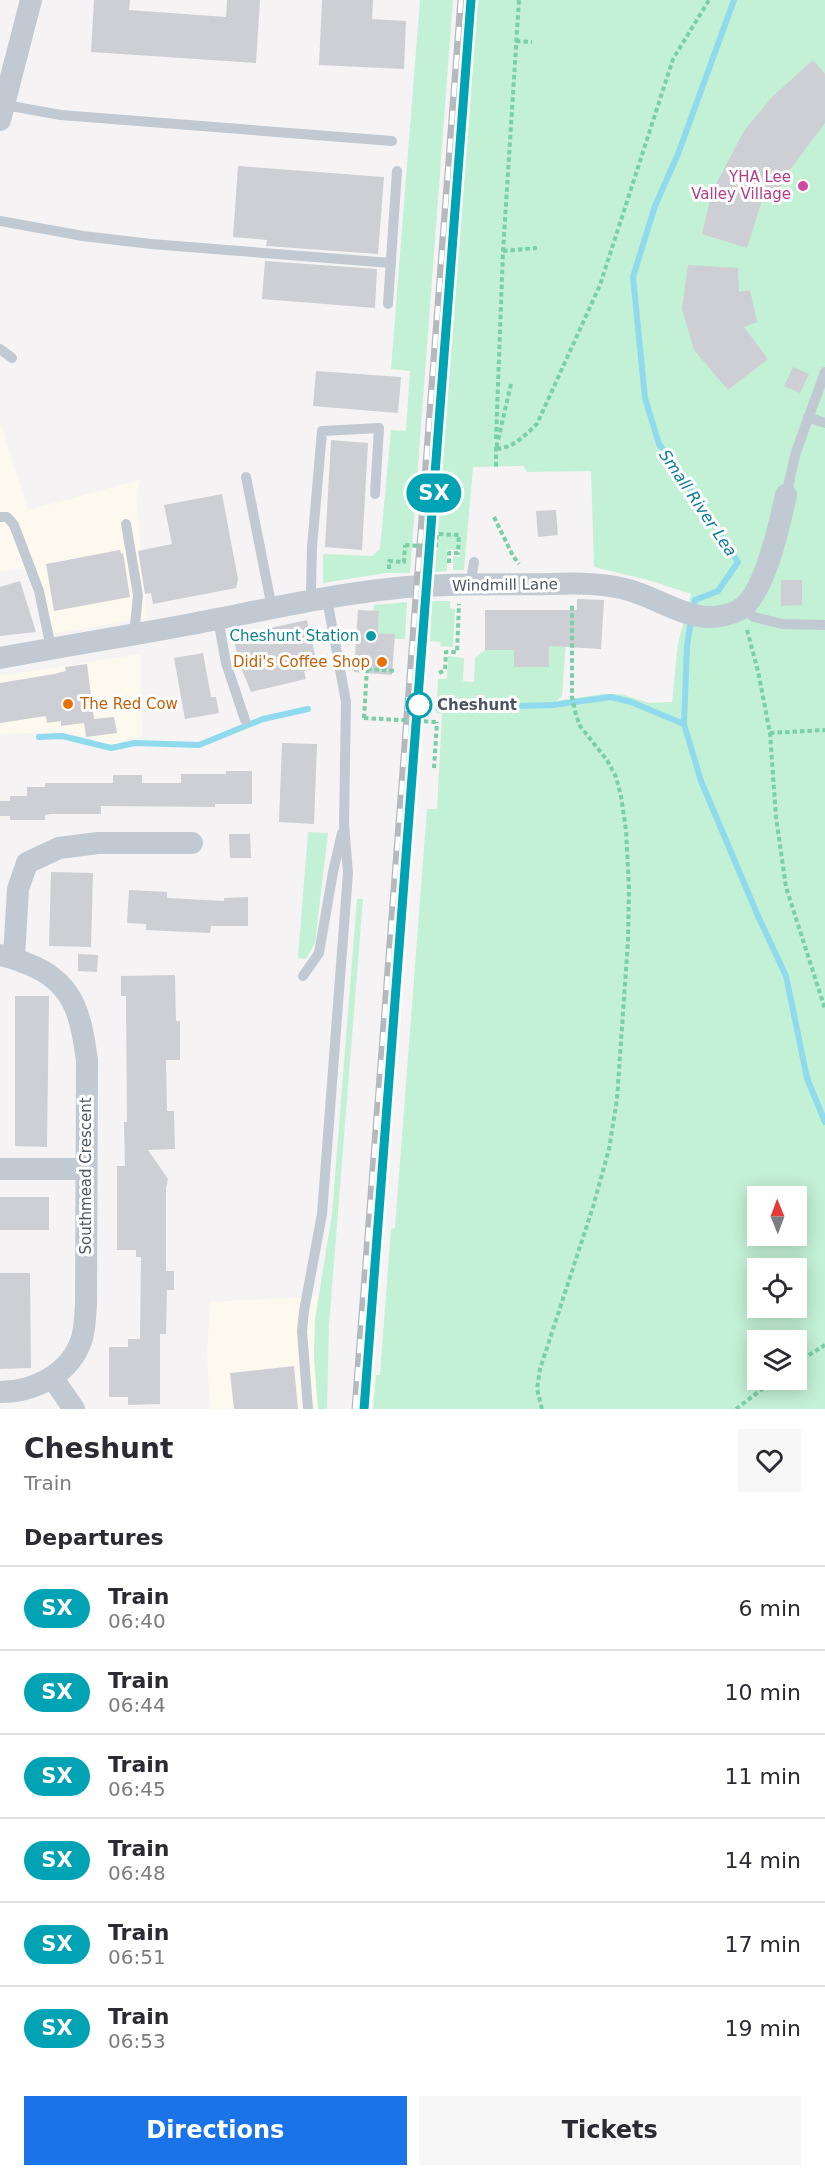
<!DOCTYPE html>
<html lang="en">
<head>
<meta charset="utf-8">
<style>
	:root { --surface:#fff; --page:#f7f7f7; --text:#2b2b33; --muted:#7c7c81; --line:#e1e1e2; --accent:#1a73e8 }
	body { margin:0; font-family:"DejaVu Sans",sans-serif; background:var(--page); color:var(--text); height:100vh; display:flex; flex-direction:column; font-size:22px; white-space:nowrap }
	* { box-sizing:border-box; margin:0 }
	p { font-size:20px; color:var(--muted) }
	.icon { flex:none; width:33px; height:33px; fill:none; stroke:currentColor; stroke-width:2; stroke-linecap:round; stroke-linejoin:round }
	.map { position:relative; height:1409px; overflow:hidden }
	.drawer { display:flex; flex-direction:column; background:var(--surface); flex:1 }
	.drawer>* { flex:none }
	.badge { padding:0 12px; border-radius:20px; font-size:21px; line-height:39px }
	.needle { width:39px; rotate:359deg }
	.tools { position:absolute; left:747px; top:1186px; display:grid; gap:12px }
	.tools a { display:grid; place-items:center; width:60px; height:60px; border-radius:0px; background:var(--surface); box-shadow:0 3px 15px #0003; font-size:30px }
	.map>.badge { position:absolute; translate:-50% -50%; box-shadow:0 0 0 3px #fff }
	h2 { padding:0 24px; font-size:22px; line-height:54px }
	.round { display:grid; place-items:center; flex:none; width:63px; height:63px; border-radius:0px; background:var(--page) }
	.summary { display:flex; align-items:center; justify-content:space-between; height:102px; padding:0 24px }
	h1 { font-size:28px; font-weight:700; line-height:45px }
	.primary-button { display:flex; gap:12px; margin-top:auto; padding:12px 24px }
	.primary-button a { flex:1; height:69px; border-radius:0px; background:var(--accent); color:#fff; font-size:24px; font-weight:700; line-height:69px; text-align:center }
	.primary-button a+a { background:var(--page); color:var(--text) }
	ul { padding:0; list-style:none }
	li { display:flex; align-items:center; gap:18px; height:84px; padding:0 24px; border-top:2px solid var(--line) }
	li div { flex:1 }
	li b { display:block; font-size:22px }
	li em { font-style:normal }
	li .badge { min-width:66px; font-weight:700; text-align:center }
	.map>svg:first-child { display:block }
</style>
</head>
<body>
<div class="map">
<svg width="825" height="1409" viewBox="0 0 825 1409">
	<rect width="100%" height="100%" fill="#f5f3f3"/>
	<g fill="#fdf9ef">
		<polygon points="0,421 28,510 140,480 137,500 147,618 58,633 43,631 28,572 20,568 0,572"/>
		<polygon points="141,654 142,737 132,737 117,744 107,744 67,732 0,734 0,676"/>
		<polygon points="318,1296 315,1320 314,1359 318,1409 210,1409 207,1355 210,1302"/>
	</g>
	<g fill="#c3f1d5" fill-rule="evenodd">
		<polygon points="420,0 453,0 410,573 385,573 323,583 323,554 372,556 380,549 391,430 406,431 410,371 391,369"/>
		<path d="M476,0H825V1409H373L376,1375H380L391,1229L395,1228L427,809H437L442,714L436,713L438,679H447L448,656L464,658L463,681L474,682L475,658L485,650H510L514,632V667H549V641H566L562,696L556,701L603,694H621L649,703L672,702L678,643L691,594L648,580L594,567L591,471L527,472L524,466L473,467L464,570H453V556L460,557V550H447V571L435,572ZM758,1197H796V1236H758ZM758,1269H796V1308H758ZM758,1341H796V1380H758Z"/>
		<polygon points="432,601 450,601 450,608 455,609 453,647 440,646 441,642 430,641"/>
		<polygon points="407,602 405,639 395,639 395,634 378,633 379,611 373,611 374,605"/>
		<polygon points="308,832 328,833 315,943 306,959 298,958"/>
		<polygon points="357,899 363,899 329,1325 327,1409 318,1409 314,1359 315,1320 332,1214"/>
	</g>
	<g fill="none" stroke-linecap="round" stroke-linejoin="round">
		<g stroke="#90daee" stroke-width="6">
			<polyline points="693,610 695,600 718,591 738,562 715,526 659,444 645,398 633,277 655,206 678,154 734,0"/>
			<polyline points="691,620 687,646 684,724 701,781 758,916 786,976 807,1078 825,1122"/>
			<polyline points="438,708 553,705 611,697 631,702 684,724"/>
			<polyline points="39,737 62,736 111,748 135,743 199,745 263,719 308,709"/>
		</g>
	</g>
	<g fill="#cdcfd5">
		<polygon points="94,0 130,0 129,10 226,17 227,0 260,0 256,63 91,52"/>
		<polygon points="322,0 373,0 372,19 406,21 404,69 319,65"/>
		<polygon points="813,60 825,74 825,123 785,176 774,202 763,197 747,248 702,234 712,192 744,131 772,97"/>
		<polygon points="238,166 384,177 378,254 266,246 267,240 233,237"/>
		<polygon points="265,261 377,269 375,308 262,299"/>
		<polygon points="688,265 738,268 739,292 750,290 757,322 744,327 768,359 728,390 694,350 682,309"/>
		<polygon points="793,367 809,374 800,393 784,386"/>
		<polygon points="316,371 401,377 398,413 313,406"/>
		<polygon points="331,440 368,443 362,550 325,547"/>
		<polygon points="222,494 238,579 236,588 153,604 151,593 145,594 138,551 172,544 164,505"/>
		<polygon points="556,510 558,535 538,537 536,511"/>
		<polygon points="120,550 121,554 123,553 130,597 54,611 46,564"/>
		<polygon points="781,580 802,580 802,605 781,606"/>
		<polygon points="20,581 36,632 0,636 0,587"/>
		<polygon points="577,599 604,600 601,649 549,646 549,667 514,667 514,650 485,650 485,610 577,610"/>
		<polygon points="358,610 379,611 378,633 395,634 392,675 354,672"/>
		<polygon points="307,620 318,668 304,671 306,679 251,692 239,663 233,636"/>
		<polygon points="203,653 211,697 216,697 219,713 185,719 174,658"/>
		<polygon points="87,664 94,719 114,717 117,733 86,737 84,723 61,726 61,721 47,723 46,716 0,723 0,683 54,674 66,671 65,667"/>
		<polygon points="282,743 317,744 314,824 279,822"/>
		<polygon points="226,771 252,771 252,804 215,804 215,807 101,806 101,814 51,814 45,815 45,820 10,820 10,816 0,816 0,801 10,801 10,796 27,796 27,787 45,787 45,783 113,783 113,775 142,775 142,783 181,783 181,774 226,774"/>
		<polygon points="229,834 250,834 251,858 230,858"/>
		<polygon points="51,872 93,873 91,947 49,946"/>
		<polygon points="129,890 167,892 167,898 224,901 224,898 248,897 248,926 211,926 210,933 146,930 146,924 127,923"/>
		<polygon points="78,954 98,955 97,972 78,971"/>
		<polygon points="175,975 176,1021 180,1021 180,1060 166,1060 167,1111 174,1111 175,1149 148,1150 168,1179 166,1188 166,1271 174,1271 174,1290 167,1290 166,1334 160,1334 160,1404 128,1405 128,1397 109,1397 109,1347 128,1347 128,1339 140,1339 141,1257 136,1257 136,1250 117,1250 117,1166 125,1166 124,1122 127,1122 126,996 121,996 121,976"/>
		<polygon points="15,996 49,996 47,1147 15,1146"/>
		<rect x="0" y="1197" width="49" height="33"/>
		<polygon points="0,1273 30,1273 31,1368 0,1369"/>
		<polygon points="294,1366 298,1409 234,1409 230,1373"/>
	</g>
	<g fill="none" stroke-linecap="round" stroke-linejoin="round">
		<g stroke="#7ad0a6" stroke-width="4" stroke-dasharray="4.5 3" stroke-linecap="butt">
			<polyline points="516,41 532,42"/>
			<polyline points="503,251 537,248"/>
			<path d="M511,384L496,449C514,448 525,435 537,424L600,285L673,59L709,0"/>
			<polyline points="496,439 503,251 519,0"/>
			<polyline points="496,447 496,467"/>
			<polyline points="494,517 513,556 519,564"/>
			<polyline points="436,547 437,534 459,535 458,553 449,553 449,565"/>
			<polyline points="389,569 389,561 404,562 405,545"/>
			<polyline points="747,630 758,671 770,733 776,817 786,887 825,1009"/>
			<polyline points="352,668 397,671"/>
			<polyline points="439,673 445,670 446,652 457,652 459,604"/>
			<polyline points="364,718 367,668"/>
			<polyline points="770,733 825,730"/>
			<polyline points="434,768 437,722"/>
			<polyline points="796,1363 825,1345"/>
			<polyline points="542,1409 537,1389 540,1369 593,1207 609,1149 617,1099 628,941 629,888 626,830 621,796 616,777 607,760 580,726 576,715 572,697 572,603"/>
			<polyline points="736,1409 774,1380"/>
		</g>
		<g stroke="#c1cad2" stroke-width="10">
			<polyline points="5,105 61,115 392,141"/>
			<polyline points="0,221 83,236 151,244 391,263"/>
			<polyline points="388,304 397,171"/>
			<polyline points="0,349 12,358"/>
			<polyline points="808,417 825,423"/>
			<polyline points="246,477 272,608"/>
			<polyline points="786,495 796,452 825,372"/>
			<polyline points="0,517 7,517 14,525 39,591 51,648"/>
			<polyline points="126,524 138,595 134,635"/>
			<polyline points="470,586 474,562"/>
			<polyline points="313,601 311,589 312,547 322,431 379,428 375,494"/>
			<polyline points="743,607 754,617 782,624 825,625"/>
			<polyline points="218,619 226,663 245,720"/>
			<polyline points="303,976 319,953 333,872 342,833"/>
			<polyline points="308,1409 302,1331 304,1311 322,1214 348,873 344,824 346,702 327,599"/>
		</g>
		<g stroke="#c1cad2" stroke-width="22">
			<polyline points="0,120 31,0"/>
			<path d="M0,658C64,646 128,636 192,624C260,611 328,595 397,588C448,583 500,585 551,584C578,583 606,583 632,591C668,602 699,630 739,610C765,596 780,522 786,495"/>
			<path d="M0,955C13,957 23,962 35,967C76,986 81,1019 87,1060L86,1305C85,1316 85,1328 82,1338C71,1374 34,1392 0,1392"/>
			<polyline points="14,957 18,889 27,863 59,848 98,843 192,843"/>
			<polyline points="0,1169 86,1169"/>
			<polyline points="52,1377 74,1409"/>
		</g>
		<g stroke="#b5b8bd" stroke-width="7">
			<g id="rail">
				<polyline points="355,1409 461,0"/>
				<polyline points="364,1409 471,0"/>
			</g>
		</g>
		<use href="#rail" stroke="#fff" stroke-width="4.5" stroke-dasharray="14" stroke-linecap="butt"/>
		<g stroke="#7ad0a6" stroke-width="4" stroke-dasharray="4.5 3" stroke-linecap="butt">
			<polyline points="405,545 436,547"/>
			<polyline points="364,718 437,722"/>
		</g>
	</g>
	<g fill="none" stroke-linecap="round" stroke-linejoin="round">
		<g stroke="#fff" stroke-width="14">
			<polyline id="line" points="364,1409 471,0"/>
		</g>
		<use href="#line" stroke="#00a3b4" stroke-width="9"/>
	</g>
	<circle fill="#d1479c" stroke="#fff" stroke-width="2" cx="803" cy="186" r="6"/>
	<circle fill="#0f9aa8" stroke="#fff" stroke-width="2" cx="371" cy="636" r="6"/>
	<g fill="#e8710a" stroke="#fff" stroke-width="2">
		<circle cx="382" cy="662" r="6"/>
		<circle cx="68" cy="704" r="6"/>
	</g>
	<circle fill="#fff" stroke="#00a3b4" stroke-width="3" cx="419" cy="705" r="12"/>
	<g text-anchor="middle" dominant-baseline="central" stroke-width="6" stroke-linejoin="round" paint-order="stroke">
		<g font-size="15" fill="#b23c85" stroke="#fff" text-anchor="end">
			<text x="791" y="177">YHA Lee<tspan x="791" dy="17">Valley Village</tspan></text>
		</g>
		<g font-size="15" fill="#4a5661" stroke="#fff">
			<text transform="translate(505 585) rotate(-1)">Windmill Lane</text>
			<text transform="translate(86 1176) rotate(-90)">Southmead Crescent</text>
		</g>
		<g font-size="15" fill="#0d838f" stroke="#fff" text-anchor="end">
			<text x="359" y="636">Cheshunt Station</text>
		</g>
		<g font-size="15" fill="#c56008" stroke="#fff" text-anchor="end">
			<text x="370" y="662">Didi's Coffee Shop</text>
			<text x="80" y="704" text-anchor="start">The Red Cow</text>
		</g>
		<g font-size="15" font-weight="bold" fill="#4a5661" stroke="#fff" text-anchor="start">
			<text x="437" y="705">Cheshunt</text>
		</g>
		<g font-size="16" font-style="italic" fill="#0c7c9b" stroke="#fff">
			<text transform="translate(698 503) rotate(56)">Small River Lea</text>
		</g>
	</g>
</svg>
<div class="tools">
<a><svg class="needle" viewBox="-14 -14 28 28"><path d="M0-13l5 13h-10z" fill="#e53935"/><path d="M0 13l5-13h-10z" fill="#7c7c81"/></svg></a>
<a><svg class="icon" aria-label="locate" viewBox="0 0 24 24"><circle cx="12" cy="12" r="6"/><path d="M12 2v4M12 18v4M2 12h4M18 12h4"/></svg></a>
<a><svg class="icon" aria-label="layers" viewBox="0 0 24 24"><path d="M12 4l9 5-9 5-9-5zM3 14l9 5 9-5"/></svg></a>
</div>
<b class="badge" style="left:434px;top:493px;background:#00a3b4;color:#fff">SX</b>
</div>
<section class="drawer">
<div class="summary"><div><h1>Cheshunt</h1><p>Train</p></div><a class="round"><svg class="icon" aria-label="heart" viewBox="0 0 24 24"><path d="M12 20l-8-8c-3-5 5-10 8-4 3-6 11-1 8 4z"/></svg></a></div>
<h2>Departures</h2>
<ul>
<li><span class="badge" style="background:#00a3b4;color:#fff">SX</span><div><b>Train</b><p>06:40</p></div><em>6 min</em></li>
<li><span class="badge" style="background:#00a3b4;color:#fff">SX</span><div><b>Train</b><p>06:44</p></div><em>10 min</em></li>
<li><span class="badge" style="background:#00a3b4;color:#fff">SX</span><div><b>Train</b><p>06:45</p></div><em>11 min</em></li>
<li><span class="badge" style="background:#00a3b4;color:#fff">SX</span><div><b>Train</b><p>06:48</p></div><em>14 min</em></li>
<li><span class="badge" style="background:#00a3b4;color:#fff">SX</span><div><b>Train</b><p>06:51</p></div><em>17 min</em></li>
<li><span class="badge" style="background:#00a3b4;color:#fff">SX</span><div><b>Train</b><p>06:53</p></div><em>19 min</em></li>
</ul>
<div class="primary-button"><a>Directions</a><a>Tickets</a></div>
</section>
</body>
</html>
